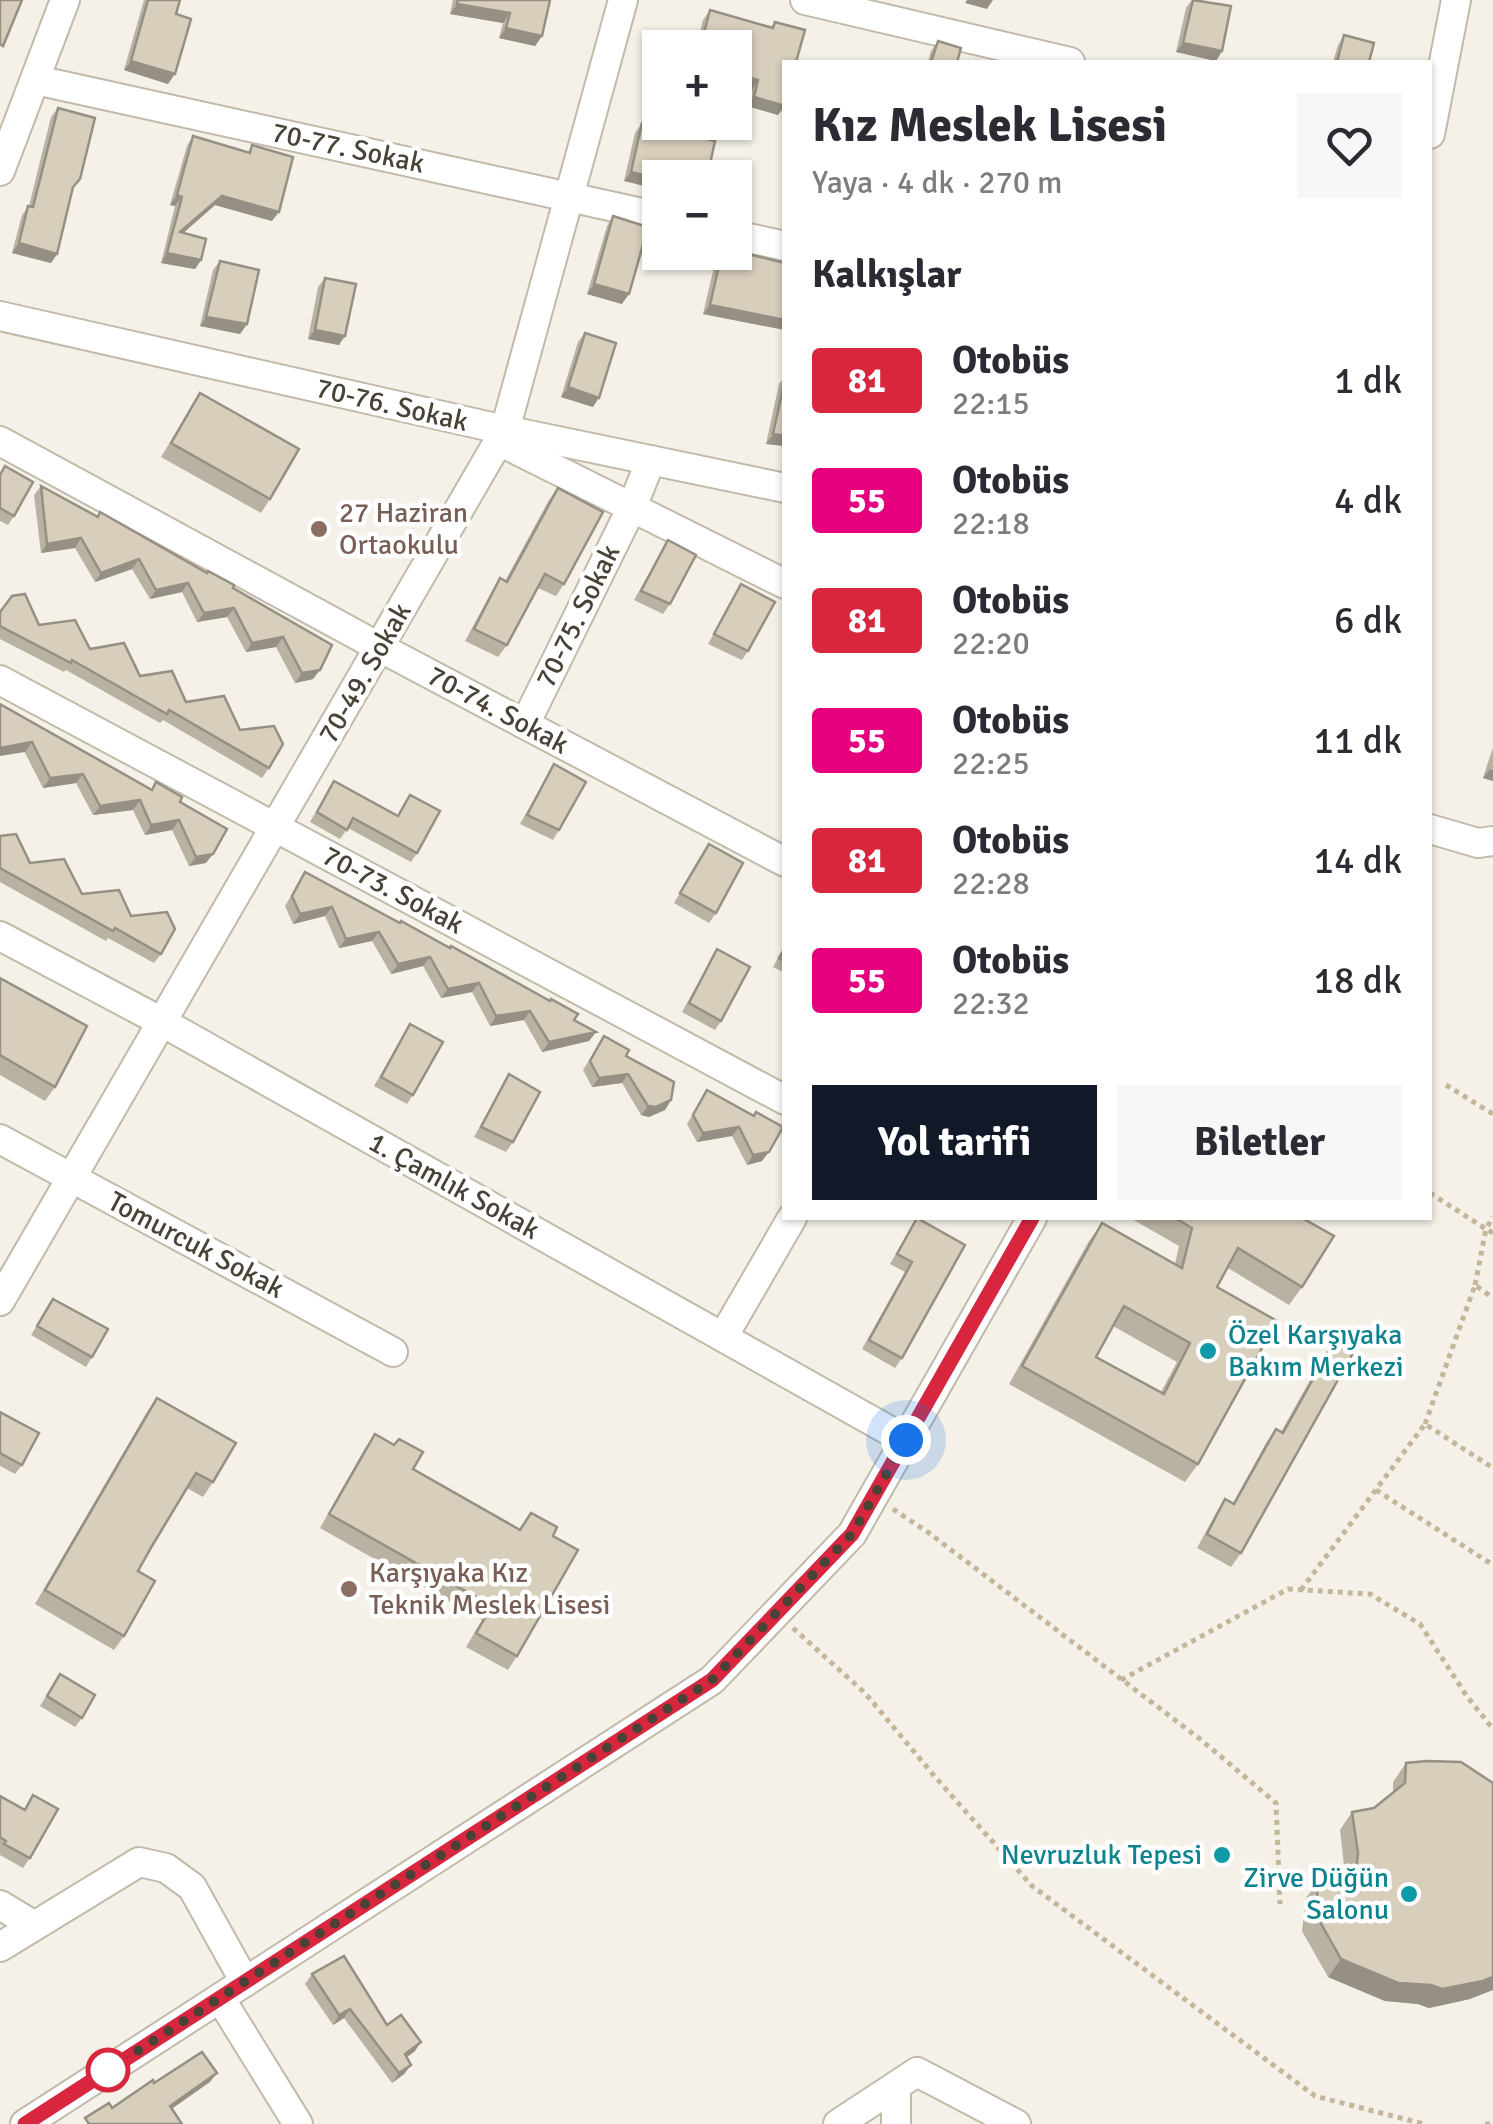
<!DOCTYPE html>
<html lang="tr">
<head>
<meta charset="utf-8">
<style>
	:root { --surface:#fff; --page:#f7f7f7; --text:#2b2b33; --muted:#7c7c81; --accent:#111827 }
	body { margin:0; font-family:Signika,sans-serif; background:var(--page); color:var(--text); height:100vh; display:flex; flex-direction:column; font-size:38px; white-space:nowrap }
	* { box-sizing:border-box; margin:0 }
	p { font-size:32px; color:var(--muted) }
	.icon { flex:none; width:55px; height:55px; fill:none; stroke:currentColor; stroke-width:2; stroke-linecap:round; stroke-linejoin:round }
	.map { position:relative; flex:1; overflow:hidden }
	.panel { position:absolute; left:782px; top:60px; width:650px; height:1160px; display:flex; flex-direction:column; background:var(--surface); border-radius:0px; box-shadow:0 2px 8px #0004 }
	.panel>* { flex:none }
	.badge { padding:0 20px; border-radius:8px; font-size:35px; line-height:65px }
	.controls { position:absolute; left:642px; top:30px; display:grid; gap:20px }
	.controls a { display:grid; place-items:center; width:110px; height:110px; border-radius:0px; background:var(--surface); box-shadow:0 2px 8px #0004; font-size:50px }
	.you { position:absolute; width:50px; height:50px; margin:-25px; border:8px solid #fff; border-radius:50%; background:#1a73e8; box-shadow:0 0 0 15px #1a73e833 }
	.map>.badge { position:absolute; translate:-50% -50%; box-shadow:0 0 0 5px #fff }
	h2 { padding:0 30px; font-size:38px; line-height:90px }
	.round { display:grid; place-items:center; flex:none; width:105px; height:105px; border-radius:0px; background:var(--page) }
	.head { display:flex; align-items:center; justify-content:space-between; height:170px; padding:0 30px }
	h1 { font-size:48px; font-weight:700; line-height:75px }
	.primary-button { display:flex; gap:20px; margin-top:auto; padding:20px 30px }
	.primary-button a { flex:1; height:115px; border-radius:0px; background:var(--accent); color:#fff; font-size:40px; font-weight:700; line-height:115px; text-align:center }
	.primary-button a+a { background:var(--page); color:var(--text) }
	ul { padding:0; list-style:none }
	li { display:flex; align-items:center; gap:30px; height:120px; padding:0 30px }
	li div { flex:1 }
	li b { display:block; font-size:38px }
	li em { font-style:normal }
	li .badge { min-width:110px; font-weight:700; text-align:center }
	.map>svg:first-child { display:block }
</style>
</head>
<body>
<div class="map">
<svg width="1493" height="2124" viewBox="0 0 1493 2124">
	<rect width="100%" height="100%" fill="#f5f1e8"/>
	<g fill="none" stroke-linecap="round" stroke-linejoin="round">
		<g stroke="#c1baa9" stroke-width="32">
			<g id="minor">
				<polyline points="805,0 1070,62"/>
				<polyline points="36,80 660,217"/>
				<polyline points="1430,134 1456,0"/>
				<polyline points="0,171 65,0"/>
				<polyline points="735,235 785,246"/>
				<polyline points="0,316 505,430 785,488"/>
				<polyline points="0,441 379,647 785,862"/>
				<polyline points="499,441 785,584"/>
				<polyline points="0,680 785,1100"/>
				<polyline points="525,724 632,507 651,460"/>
				<polyline points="1430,829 1478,843 1493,841"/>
				<polyline points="0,936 162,1022 906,1440"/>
				<polyline points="0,1139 393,1352"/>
				<polyline points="0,1301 505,430 623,0"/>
				<polyline points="723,1337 792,1218"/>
				<polyline points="0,1905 33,1925"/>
				<polyline points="0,1947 139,1862 166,1868 192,1887 245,1982"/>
				<polyline points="220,1998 298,2124"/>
				<polyline points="25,2124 712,1680 852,1534 1032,1218"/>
				<polyline points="838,2124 917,2072 1016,2124"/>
				<polyline points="896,2124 896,2086"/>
			</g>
		</g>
		<g stroke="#c4b69a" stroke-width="5" stroke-dasharray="5 5" stroke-linecap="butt">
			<polyline points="1446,1085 1493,1114"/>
			<polyline points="1430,1193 1486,1229 1493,1217"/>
			<polyline points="1475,1285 1486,1229 1493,1233"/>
			<polyline points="1425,1424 1475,1285 1493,1298"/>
			<polyline points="1376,1490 1493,1565"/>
			<polyline points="893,1509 929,1533 1200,1739 1276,1803 1280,1904"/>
			<polyline points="1301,1590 1425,1424 1493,1468"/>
			<polyline points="793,1628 865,1693 936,1778 1032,1886 1315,2096 1424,2124"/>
			<polyline points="1121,1680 1288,1589 1370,1594 1420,1624 1466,1695 1493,1729"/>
			<polyline points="1485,2124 1493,2124"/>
		</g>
		<use href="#minor" stroke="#fff" stroke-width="28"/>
	</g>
	<g fill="#b9b1a2" fill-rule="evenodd">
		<polygon points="144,0 180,0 176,14 168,84 124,70"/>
		<polygon points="453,0 550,0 542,36 535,46 499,38 503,23 450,14"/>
		<polygon points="1192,0 1222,51 1216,61 1176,52 1186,8"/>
		<polygon points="710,10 771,27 775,22 778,115 747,106 752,90 735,85 735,48 696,48 703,20"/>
		<polygon points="1344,35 1369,62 1333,62 1338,45"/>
		<polygon points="938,41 957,62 928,62 931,51"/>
		<polygon points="58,108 73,189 57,254 51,263 12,253 22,215 29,206 51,117"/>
		<polygon points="642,123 715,141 624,181 635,133"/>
		<polygon points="193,136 248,152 252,145 272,221 215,205 183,233 201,260 195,269 161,263 175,206 170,205 187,146"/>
		<polygon points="613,216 622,304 587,294 607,226"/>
		<polygon points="720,252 735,252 785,263 785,330 703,314 716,258"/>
		<polygon points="220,261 247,324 240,334 200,326 213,270"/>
		<polygon points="325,278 339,345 308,339 318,287"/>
		<polygon points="585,333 593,407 561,397 578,342"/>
		<polygon points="785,376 785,446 766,444 779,384"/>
		<polygon points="200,393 270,499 261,513 161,457"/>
		<polygon points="5,466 14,516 8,525 0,521 0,474"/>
		<polygon points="41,486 233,588 332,645 313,679 295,683 276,647 246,652 227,617 197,622 182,592 150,599 132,569 95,582 75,548 41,553 34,495"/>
		<polygon points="558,488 564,584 556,596 538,588 507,645 498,657 465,641 492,591 500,578 505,581 549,500"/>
		<polygon points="668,540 670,604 663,614 634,600"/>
		<polygon points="741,584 748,651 742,660 708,644"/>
		<polygon points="0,612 39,625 90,649 240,730 269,768 262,778 163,720 160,723 66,670 64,672 0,639"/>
		<polygon points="0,704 151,790 156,782 180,802 206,863 189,866 172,830 145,835 133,810 93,815 76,783 43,788"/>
		<polygon points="1493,747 1493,781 1483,778"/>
		<polygon points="554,764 559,830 553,840 520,824"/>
		<polygon points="334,781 397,816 410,795 417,853 411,862 348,828 340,839 310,822"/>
		<polygon points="0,836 30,863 82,894 131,916 161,954 154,963 108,938 106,941 0,882"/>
		<polygon points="709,844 716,913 709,923 674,903"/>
		<polygon points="305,872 574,1020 596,1032 589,1041 542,1052 524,1020 490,1026 472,992 441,998 423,966 391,974 372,941 339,948 325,916 293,924 285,906"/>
		<polygon points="785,945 785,973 773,967"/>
		<polygon points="717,949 721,1021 715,1030 682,1012"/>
		<polygon points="0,978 55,1087 45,1101 0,1075"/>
		<polygon points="410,1024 413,1095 407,1104 374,1086"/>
		<polygon points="604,1036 626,1056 671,1100 665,1110 649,1117 641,1115 622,1083 592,1087 583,1070"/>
		<polygon points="509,1074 513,1142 506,1152 474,1137"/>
		<polygon points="707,1090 754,1116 762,1161 747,1165 732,1136 697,1142 687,1124"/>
		<polygon points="917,1218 902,1358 895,1368 862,1349 905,1272 890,1264"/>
		<path d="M1130,1218H1302V1287L1289,1305L1228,1268L1217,1287L1198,1464L1185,1482L1009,1384L1089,1241L1102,1223L1175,1264L1179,1246ZM1113,1326L1177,1362L1161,1392L1096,1357Z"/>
		<polygon points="53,1299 92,1357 86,1367 31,1335"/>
		<polygon points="1338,1334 1241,1553 1231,1567 1197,1548 1216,1513 1225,1499 1233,1503 1266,1443 1276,1429 1281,1432 1328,1348"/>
		<polygon points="157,1398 213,1482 203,1497 187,1488 138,1571 124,1636 114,1650 35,1604 147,1412"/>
		<polygon points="0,1412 22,1465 15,1474 0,1466"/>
		<polygon points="375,1434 413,1469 519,1529 553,1536 517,1656 508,1670 466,1647 482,1620 320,1528 365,1448"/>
		<polygon points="60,1674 82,1718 75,1727 40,1706"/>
		<polygon points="1406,1763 1470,1999 1429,2008 1418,2004 1385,2001 1328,1977 1302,1931 1306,1898 1319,1880 1345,1874 1340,1830 1352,1812 1374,1808 1393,1793 1393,1782"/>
		<polygon points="33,1795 30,1858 23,1868 0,1855 0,1796 24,1809"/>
		<polygon points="312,1974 387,2025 415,2051 406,2057 411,2065 404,2074 392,2083 344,2018 333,2025 305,1984"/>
	</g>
	<g fill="#969084">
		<polygon points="967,0 993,0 987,9 965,3"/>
		<polygon points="457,4 510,13 503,23 450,14"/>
		<polygon points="506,28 542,36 535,46 499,38"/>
		<polygon points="1183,43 1222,51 1216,61 1176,52"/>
		<polygon points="131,61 175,74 168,84 124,70"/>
		<polygon points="735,74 758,80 752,90 735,85"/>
		<polygon points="754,97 785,106 778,115 747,106"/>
		<polygon points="631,172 660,179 660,190 624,181"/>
		<polygon points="177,195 182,197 175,206 170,205"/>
		<polygon points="222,196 279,212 272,221 215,205 173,242 180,232"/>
		<polygon points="19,243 57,254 51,263 12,253"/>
		<polygon points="167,253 201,260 195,269 161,263"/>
		<polygon points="594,284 629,294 622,304 587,294"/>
		<polygon points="710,305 785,320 785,330 703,314"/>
		<polygon points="206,317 247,324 240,334 200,326"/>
		<polygon points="315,330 345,336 339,345 308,339"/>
		<polygon points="568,387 599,398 593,407 561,397"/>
		<polygon points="773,434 785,436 785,446 766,444"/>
		<polygon points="81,538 75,548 41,553 47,544"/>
		<polygon points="139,559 132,569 95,582 101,573"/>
		<polygon points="188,583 182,592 150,599 156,590"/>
		<polygon points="234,608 227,617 197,622 204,613"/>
		<polygon points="283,637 276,647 246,652 252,643"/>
		<polygon points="320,670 313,679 295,683 302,673"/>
		<polygon points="32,742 25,752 0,756 0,748"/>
		<polygon points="1490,769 1493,770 1493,781 1483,778"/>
		<polygon points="83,774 76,783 43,788 50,778"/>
		<polygon points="140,800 133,810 93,815 100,806"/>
		<polygon points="179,820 172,830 145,835 151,825"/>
		<polygon points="213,854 206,863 189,866 196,857"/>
		<polygon points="332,907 325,916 293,924 300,914"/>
		<polygon points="379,932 372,941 339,948 346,939"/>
		<polygon points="430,957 423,966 391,974 398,964"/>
		<polygon points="479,983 472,992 441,998 448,989"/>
		<polygon points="530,1011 524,1020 490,1026 496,1016"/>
		<polygon points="596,1032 589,1041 542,1052 549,1042"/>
		<polygon points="628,1074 622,1083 592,1087 599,1078"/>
		<polygon points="671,1100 665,1110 649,1117 641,1115 648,1106"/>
		<polygon points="739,1127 732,1136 697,1142 703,1133"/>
		<polygon points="769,1152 762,1161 747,1165 753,1155"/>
		<polygon points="1341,1959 1431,1985 1493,1977 1493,1990 1470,1999 1429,2008 1418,2004 1385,2001 1328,1977"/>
		<polygon points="350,2009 344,2018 333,2025 339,2015"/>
		<polygon points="421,2042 415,2051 398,2064 405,2054"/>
		<polygon points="411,2065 404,2074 392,2083 399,2073"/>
		<polygon points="217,2073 210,2082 163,2115 170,2106"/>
	</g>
	<g fill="#d7cebc" stroke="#969084" stroke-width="2.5" fill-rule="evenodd">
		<polygon points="0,0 22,0 3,46 0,44"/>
		<polygon points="148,0 180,0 176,14 191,19 175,74 131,61"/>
		<polygon points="458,0 550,0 542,36 506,28 510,13 457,4"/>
		<polygon points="1193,0 1231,6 1222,51 1183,43"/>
		<polygon points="710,10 773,28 775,22 805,30 796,62 785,62 785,106 754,97 758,80 735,74 735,48 700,48"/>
		<polygon points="1344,35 1374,43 1369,62 1337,62"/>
		<polygon points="938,41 961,48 957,62 931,62"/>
		<polygon points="58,108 95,118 80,179 73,187 57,254 19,243 28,206 33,207"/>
		<polygon points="642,123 715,141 707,178 660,178 660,179 631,172"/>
		<polygon points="193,136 250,153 252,145 293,157 279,212 222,196 180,232 206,239 201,260 167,253 182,197 177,195"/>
		<polygon points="613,216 648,227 629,294 594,284"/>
		<polygon points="735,251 785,263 785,320 710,305 722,252 735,252"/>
		<polygon points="220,261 259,270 247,324 206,317"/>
		<polygon points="325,278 356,284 345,336 315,330"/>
		<polygon points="585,333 616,343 599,398 568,387"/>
		<polygon points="785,379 785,436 773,434"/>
		<polygon points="200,393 299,449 270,499 171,443"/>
		<polygon points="5,466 33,482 14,516 0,508 0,475"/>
		<polygon points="41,486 98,517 100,512 207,573 208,571 234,585 233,588 332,645 320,670 302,673 283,637 252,643 234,608 204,613 188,583 156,590 139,559 101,573 81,538 47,544"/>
		<polygon points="558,488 603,512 564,584 545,574 507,645 474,629 500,578 507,582"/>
		<polygon points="668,540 696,555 670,604 641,591"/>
		<polygon points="741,584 775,602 748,651 714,634"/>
		<polygon points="25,594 39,625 75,620 90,649 124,643 140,676 172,671 186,702 224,696 240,730 274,726 283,744 269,768 169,710 167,714 72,660 71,663 0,626 0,612 12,596"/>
		<polygon points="0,704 152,790 156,782 182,797 180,802 227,829 213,854 196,857 179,820 151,825 140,800 100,806 83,774 50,778 32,742 0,748"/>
		<polygon points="554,764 586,782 559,830 527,815"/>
		<polygon points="334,781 398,816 410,795 440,811 417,853 353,818 347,830 317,812"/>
		<polygon points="16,834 30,863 64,859 82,894 119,890 131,916 167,912 175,929 161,954 115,928 113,931 0,868 0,836"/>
		<polygon points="709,844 743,863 716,913 680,893"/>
		<polygon points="305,872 400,923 401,921 450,948 451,946 550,1001 551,999 578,1014 574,1020 596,1032 549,1042 530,1011 496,1016 479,983 448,989 430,957 398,964 379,932 346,939 332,907 300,914 292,896"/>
		<polygon points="785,948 785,961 779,958"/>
		<polygon points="717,949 750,967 721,1021 689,1003"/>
		<polygon points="0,978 87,1026 55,1087 0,1055"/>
		<polygon points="410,1024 443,1042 413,1095 381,1077"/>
		<polygon points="604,1036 629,1050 626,1056 674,1082 671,1100 656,1107 648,1106 628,1074 599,1078 590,1061"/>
		<polygon points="509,1074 540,1092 513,1142 481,1127"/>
		<polygon points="707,1090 754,1116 756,1112 783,1127 769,1152 753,1155 739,1127 703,1133 693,1115"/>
		<polygon points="917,1218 965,1245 902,1358 869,1340 912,1262 897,1254"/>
		<path d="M1175,1218H1302L1334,1236L1302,1287L1238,1248L1217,1287L1277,1321L1198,1464L1022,1366L1102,1223L1182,1268L1192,1228ZM1124,1306L1190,1343L1164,1394L1096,1357Z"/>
		<polygon points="53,1299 108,1329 92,1357 37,1326"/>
		<polygon points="1338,1334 1358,1344 1241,1553 1207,1534 1225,1499 1234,1504 1276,1429 1283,1433"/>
		<polygon points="157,1398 236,1443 213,1482 196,1473 152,1546 138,1571 155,1581 124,1636 45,1590"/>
		<polygon points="0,1412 39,1433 22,1465 0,1453"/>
		<polygon points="375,1434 394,1445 399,1439 423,1452 413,1469 520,1530 531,1513 557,1527 553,1536 578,1550 517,1656 476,1633 492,1606 329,1514"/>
		<polygon points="60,1674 95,1695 82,1718 47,1696"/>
		<polygon points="1427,1761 1461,1762 1493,1783 1493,1977 1483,1981 1442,1989 1431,1985 1398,1983 1341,1959 1315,1913 1319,1880 1356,1871 1358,1853 1352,1812 1374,1808 1405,1783 1406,1763"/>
		<polygon points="33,1795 58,1809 30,1858 4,1844 6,1841 0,1837 0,1796 25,1810"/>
		<polygon points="344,1956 387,2025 401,2015 421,2042 405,2054 411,2065 399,2073 350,2009 339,2015 312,1974"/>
		<polygon points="202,2052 217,2073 170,2106 182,2124 89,2124 85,2118 109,2103 112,2108 153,2080 154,2083"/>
	</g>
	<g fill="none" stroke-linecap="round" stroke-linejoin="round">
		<g stroke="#fff" stroke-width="22">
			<polyline id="line" points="25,2124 712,1680 852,1534 1032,1218"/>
		</g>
		<use href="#line" stroke="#d7263d" stroke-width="15"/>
		<polyline stroke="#494236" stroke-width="10" stroke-dasharray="0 18" points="108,2070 712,1680 852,1534 906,1440"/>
	</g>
	<g fill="#8d6e63" stroke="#fff" stroke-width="4">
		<circle cx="319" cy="529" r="10"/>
		<circle cx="349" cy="1589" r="10"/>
	</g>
	<g fill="#0f9aa8" stroke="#fff" stroke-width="4">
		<circle cx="1208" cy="1351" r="10"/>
		<circle cx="1222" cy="1855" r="10"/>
		<circle cx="1409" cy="1894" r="10"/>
	</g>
	<circle fill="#fff" stroke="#d7263d" stroke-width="5" cx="108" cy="2070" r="20"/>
	<g text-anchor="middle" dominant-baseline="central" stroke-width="9" stroke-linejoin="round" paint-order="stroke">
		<g font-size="28" fill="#494236" stroke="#fff">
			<text transform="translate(348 148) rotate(12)">70-77. Sokak</text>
			<text transform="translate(392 405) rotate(13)">70-76. Sokak</text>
			<text transform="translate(578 616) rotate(-64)">70-75. Sokak</text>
			<text transform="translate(365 673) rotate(-60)">70-49. Sokak</text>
			<text transform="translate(498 710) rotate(28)">70-74. Sokak</text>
			<text transform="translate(393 890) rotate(28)">70-73. Sokak</text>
			<text transform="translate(454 1186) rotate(29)">1. Çamlık Sokak</text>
			<text transform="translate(196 1245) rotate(28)">Tomurcuk Sokak</text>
		</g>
		<g font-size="28" fill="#785e54" stroke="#fff" text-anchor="start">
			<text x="339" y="513">27 Haziran<tspan x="339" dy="32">Ortaokulu</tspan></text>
			<text x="369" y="1573">Karşıyaka Kız<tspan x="369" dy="32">Teknik Meslek Lisesi</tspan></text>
		</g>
		<g font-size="28" fill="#0d838f" stroke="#fff" text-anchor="end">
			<text x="1228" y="1335" text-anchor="start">Özel Karşıyaka<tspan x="1228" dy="32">Bakım Merkezi</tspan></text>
			<text x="1202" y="1855">Nevruzluk Tepesi</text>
			<text x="1389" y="1878">Zirve Düğün<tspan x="1389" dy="32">Salonu</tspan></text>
		</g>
	</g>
</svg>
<div class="controls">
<a>+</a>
<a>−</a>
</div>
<div class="you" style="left:906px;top:1440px"></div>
<section class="panel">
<div class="head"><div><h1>Kız Meslek Lisesi</h1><p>Yaya · 4 dk · 270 m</p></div><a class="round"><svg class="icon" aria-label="heart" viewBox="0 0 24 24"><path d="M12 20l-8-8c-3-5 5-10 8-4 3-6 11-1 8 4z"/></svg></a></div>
<h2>Kalkışlar</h2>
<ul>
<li><span class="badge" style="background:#d7263d;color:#fff">81</span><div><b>Otobüs</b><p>22:15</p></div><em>1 dk</em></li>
<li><span class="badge" style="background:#e6007e;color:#fff">55</span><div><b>Otobüs</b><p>22:18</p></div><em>4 dk</em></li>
<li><span class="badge" style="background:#d7263d;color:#fff">81</span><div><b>Otobüs</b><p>22:20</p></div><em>6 dk</em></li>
<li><span class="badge" style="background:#e6007e;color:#fff">55</span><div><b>Otobüs</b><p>22:25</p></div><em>11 dk</em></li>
<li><span class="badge" style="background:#d7263d;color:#fff">81</span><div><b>Otobüs</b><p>22:28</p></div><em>14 dk</em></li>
<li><span class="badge" style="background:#e6007e;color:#fff">55</span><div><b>Otobüs</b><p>22:32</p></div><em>18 dk</em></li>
</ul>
<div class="primary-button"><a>Yol tarifi</a><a>Biletler</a></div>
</section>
</div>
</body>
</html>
